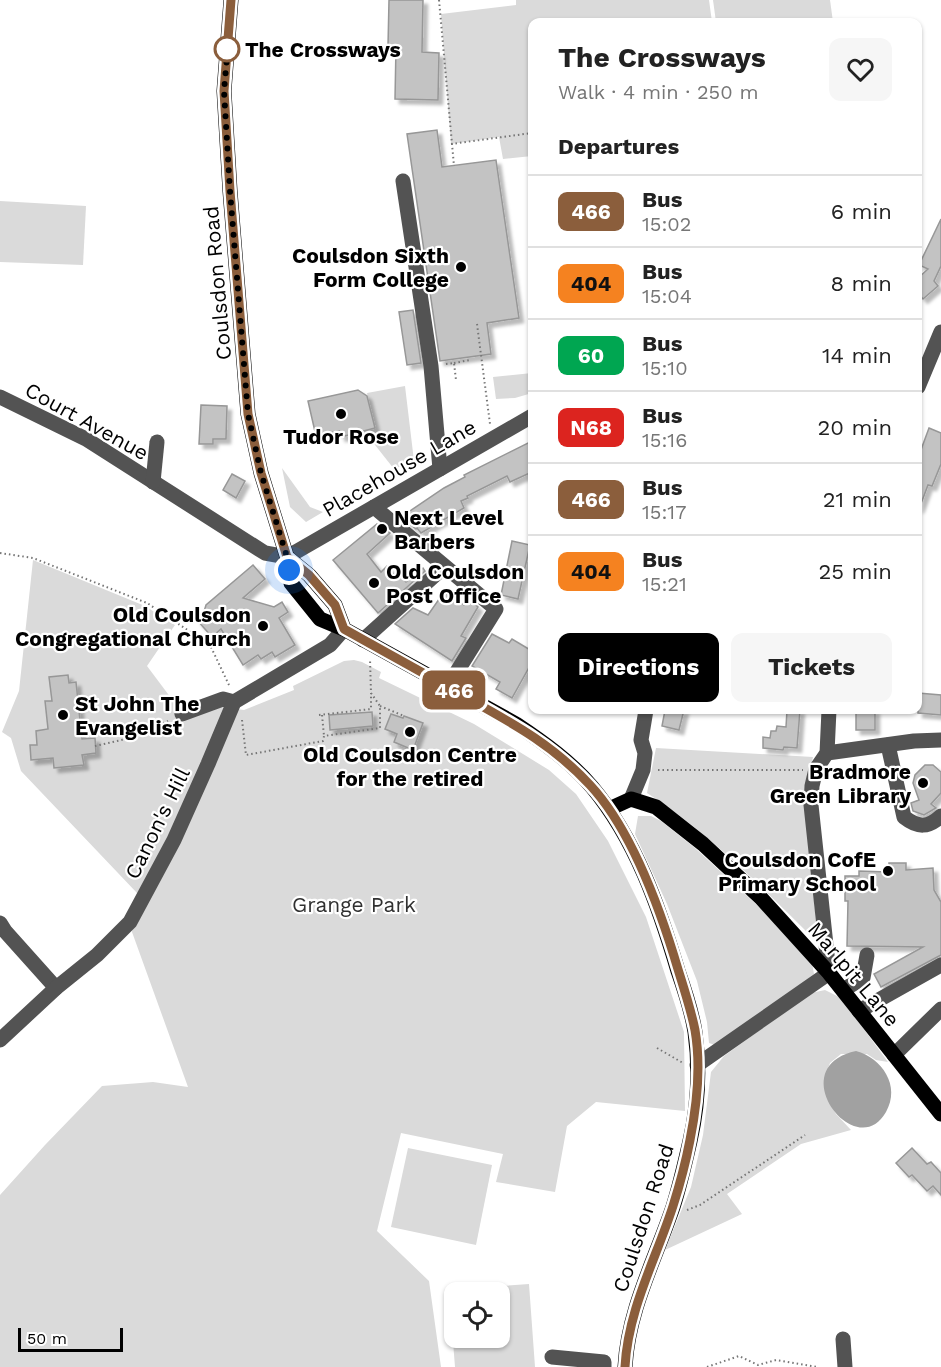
<!DOCTYPE html>
<html lang="en">
<head>
<meta charset="utf-8">
<style>
	:root { --surface:#fff; --page:#f6f6f6; --text:#222; --muted:#767676; --line:#e0e0e0; --accent:#000 }
	body { margin:0; font-family:"Work Sans",sans-serif; background:var(--page); color:var(--text); height:100vh; display:flex; flex-direction:column; font-size:22px; white-space:nowrap }
	* { box-sizing:border-box; margin:0 }
	p { font-size:20px; color:var(--muted) }
	.icon { flex:none; width:33px; height:33px; fill:none; stroke:currentColor; stroke-width:2; stroke-linecap:round; stroke-linejoin:round }
	.map { position:relative; flex:1; overflow:hidden }
	.side { position:absolute; left:528px; top:18px; width:394px; height:696px; display:flex; flex-direction:column; background:var(--surface); border-radius:12px; box-shadow:0 2px 4px #0004 }
	.side>* { flex:none }
	.badge { padding:0 12px; border-radius:9px; font-size:21px; line-height:39px }
	.controls { position:absolute; left:444px; top:1282px; display:grid; gap:12px }
	.controls a { display:grid; place-items:center; width:66px; height:66px; border-radius:12px; background:var(--surface); box-shadow:0 2px 4px #0004; font-size:30px }
	.scale { position:absolute; left:18px; bottom:15px; width:105px; box-sizing:border-box; padding-left:6px; border:3px solid #000; border-top:0; font-size:16px; line-height:21px; white-space:nowrap; color:#000; -webkit-text-stroke:4px #fff; paint-order:stroke }
	.you { position:absolute; width:30px; height:30px; margin:-15px; border:4px solid #fff; border-radius:50%; background:#1a73e8; box-shadow:0 0 0 9px #1a73e833 }
	.map>.badge { position:absolute; translate:-50% -50%; box-shadow:0 0 0 3px #fff }
	h2 { padding:0 30px; font-size:22px; line-height:54px }
	.round { display:grid; place-items:center; flex:none; width:63px; height:63px; border-radius:12px; background:var(--page) }
	.summary { display:flex; align-items:center; justify-content:space-between; height:102px; padding:0 30px }
	h1 { font-size:28px; font-weight:700; line-height:45px }
	.cta { display:flex; gap:12px; margin-top:auto; padding:12px 30px }
	.cta a { flex:1; height:69px; border-radius:12px; background:var(--accent); color:#fff; font-size:24px; font-weight:700; line-height:69px; text-align:center }
	.cta a+a { background:var(--page); color:var(--text) }
	ul { padding:0; list-style:none }
	li { display:flex; align-items:center; gap:18px; height:72px; padding:0 30px; border-top:2px solid var(--line) }
	li div { flex:1 }
	li b { display:block; font-size:22px }
	li em { font-style:normal }
	li .badge { min-width:66px; font-weight:700; text-align:center }
	.map>svg:first-child { display:block }
</style>
</head>
<body>
<div class="map">
<svg width="941" height="1367" viewBox="0 0 941 1367">
	<defs>
		<filter id="shadow"><feDropShadow dx="4.5" dy="4.5" stdDeviation="1.5" flood-color="#0004"/></filter>
	</defs>
	<rect width="100%" height="100%" fill="#fff"/>
	<g fill="#dadada" fill-rule="evenodd">
		<polygon points="516,0 709,0 712,22 532,22 532,156 503,159 499,137 451,144 441,14 516,5"/>
		<polygon points="713,0 830,0 833,22 716,22"/>
		<polygon points="0,201 86,206 83,265 0,262"/>
		<polygon points="532,373 532,393 515,398 496,399 493,377"/>
		<polygon points="405,386 414,461 394,469 364,431 375,428 367,393"/>
		<polygon points="282,468 310,507 323,512 306,522 290,507"/>
		<path d="M33,560L145,606L175,625L147,666L180,710L221,707L244,710L294,690L293,686L344,661L354,660L362,662L381,672L379,678L474,724L549,770L576,794L608,841L646,917L684,1032L685,1111L596,1102L567,1126L555,1192L496,1182L503,1154L401,1133L377,1231L429,1281L441,1367H0V1195L45,1145L102,1086L153,1082L188,1087L132,932L137,893L21,771L11,738L2,732L19,691ZM68,675L69,683L76,682L82,739L94,738L96,753L82,755L84,764L53,758L31,760L30,746L37,745L36,731L48,729L46,701H52L49,677Z"/>
		<path d="M656,748L813,757L804,796L818,943C764,890 711,834 647,793Z"/>
		<polygon points="638,816 651,816 661,821 695,848 758,906 812,963 814,974 765,1013 715,1045 709,1043 707,1022 697,981 667,904 635,834"/>
		<polygon points="825,990 841,998 888,1062 876,1060 867,1054 841,1054 830,1063 827,1071 825,1092 836,1114 851,1130 801,1144 727,1194 742,1214 665,1250 691,1187 703,1135 711,1072 724,1056 811,993"/>
		<polygon points="408,1148 492,1165 476,1245 391,1227"/>
		<path d="M529,1284L535,1367H455L449,1290ZM454,1293H500V1338H454Z"/>
	</g>
	<path fill="#a1a1a1" d="M856,1051C882,1058 901,1086 886,1112C856,1165 781,1067 856,1051Z"/>
	<g fill="#c3c3c3" stroke="#979797" stroke-width="1.5" filter="url(#shadow)">
		<polygon points="389,0 423,0 422,52 439,53 438,100 395,99 396,46 388,46"/>
		<polygon points="437,130 442,167 496,160 519,318 487,323 491,354 440,361 407,134"/>
		<polygon points="941,219 941,266 934,281 938,286 923,299 918,293 918,278 928,269 919,265"/>
		<polygon points="413,310 421,363 407,365 399,312"/>
		<polygon points="358,390 367,396 375,428 341,437 339,431 316,436 308,401"/>
		<polygon points="201,405 227,406 226,439 213,439 213,444 199,444"/>
		<polygon points="929,428 941,433 941,464 932,486 928,485 919,509 918,458"/>
		<polygon points="530,442 532,449 532,472 510,482 507,476 467,496 468,498 461,501 464,508 421,533 417,528 416,529 401,517 444,488 465,477 464,475"/>
		<polygon points="232,474 245,481 236,498 223,490"/>
		<polygon points="377,524 390,533 367,554 381,572 387,566 395,576 400,574 406,582 423,568 425,571 378,613 333,560"/>
		<polygon points="512,541 530,545 518,599 501,595"/>
		<polygon points="253,565 265,579 243,598 274,607 282,602 288,612 279,618 295,645 275,657 272,652 261,659 258,655 243,665 221,629 212,637 197,620 203,615 206,605"/>
		<polygon points="444,592 464,605 468,599 478,607 461,636 466,638 452,661 395,624 413,608 428,615"/>
		<polygon points="492,634 509,643 512,639 532,651 532,662 512,698 496,689 500,682 472,666"/>
		<polygon points="68,675 69,683 76,682 82,739 95,738 96,753 82,755 84,765 54,768 53,758 31,760 30,745 37,745 36,731 48,729 45,701 52,701 49,677"/>
		<polygon points="918,693 941,695 941,715 918,713"/>
		<polygon points="665,710 684,710 679,730 662,726"/>
		<polygon points="787,710 800,710 797,748 784,747 783,750 763,748 763,737 770,738 771,731 776,731 777,726 786,727"/>
		<rect x="856" y="710" width="19" height="20"/>
		<polygon points="372,712 373,726 330,730 329,715"/>
		<polygon points="391,714 403,718 404,716 423,723 413,750 394,742 397,734 385,729"/>
		<polygon points="925,765 933,765 941,772 941,793 931,804 936,808 924,815 913,811 911,803 919,800 913,783 915,775"/>
		<polygon points="889,863 906,863 906,870 933,868 934,890 941,902 941,955 881,987 874,974 923,947 847,946 848,901 845,901 845,876 859,876 859,871 889,872"/>
		<polygon points="912,1148 927,1164 931,1162 941,1173 941,1195 933,1186 927,1191 912,1175 909,1177 896,1163"/>
	</g>
	<g fill="none" stroke-linecap="round" stroke-linejoin="round">
		<g stroke="#757575" stroke-width="2" stroke-dasharray="1.5 3" stroke-linecap="butt">
			<polyline points="439,0 454,166"/>
			<polyline points="451,144 532,133"/>
			<polyline points="477,324 490,424"/>
			<polyline points="454,363 470,360"/>
			<polyline points="446,364 454,363 456,380"/>
			<polyline points="0,553 33,558 147,603 210,645 229,685"/>
			<polyline points="380,706 404,716"/>
			<polyline points="319,715 371,709 371,693"/>
			<polyline points="322,715 324,736"/>
			<polyline points="242,720 246,755 323,741 324,736 380,728 380,706 371,693 370,659"/>
			<polyline points="95,746 130,738 168,721"/>
			<polyline points="658,770 803,770"/>
			<polyline points="657,1048 683,1063"/>
			<polyline points="687,1210 700,1205 805,1135"/>
			<polyline points="707,1367 739,1356 758,1365 776,1360 817,1367"/>
		</g>
		<g stroke="#535353" stroke-width="15">
			<polyline points="403,181 431,366 440,469"/>
			<polyline points="918,387 941,332"/>
			<polyline points="0,397 86,439 265,553 287,557 532,416"/>
			<polyline points="153,482 157,442"/>
			<polyline points="374,507 496,609 448,686"/>
			<polyline points="363,640 444,567"/>
			<polyline points="182,714 223,699 234,702"/>
			<path d="M888,745L904,817C918,828 928,828 941,816"/>
			<polyline points="827,753 914,741 941,740"/>
			<polyline points="631,799 643,770 645,753 641,740 646,710"/>
			<polyline points="0,923 5,931 56,988"/>
			<polyline points="843,990 863,978 867,955"/>
			<polyline points="859,1011 941,965"/>
			<polyline points="0,1040 56,988 97,955 130,922 174,840 208,764 234,702 330,645 344,629"/>
			<polyline points="894,1055 941,1009"/>
			<polyline points="697,1065 829,973 811,805 812,786 816,769 827,753 829,710"/>
			<polyline points="843,1339 845,1367"/>
			<polyline points="552,1357 604,1362 604,1367"/>
		</g>
		<g stroke="#000" stroke-width="15">
			<path d="M231,0L224,91L230,191L248,414L261,473L287,557L291,583L320,619L344,629L516,724C543,742 571,762 592,787C636,840 659,907 678,971C685,991 692,1012 695,1032C700,1068 698,1106 690,1141C685,1163 680,1185 673,1207C655,1260 628,1310 625,1367"/>
			<polyline points="287,557 309,575 335,605 344,629"/>
			<polyline points="609,809 631,799 656,807 703,844 761,898 829,973 941,1114"/>
		</g>
	</g>
	<g fill="none" stroke-linecap="round" stroke-linejoin="round">
		<g stroke="#fff" stroke-width="14">
			<path id="line" d="M231,0L224,91L230,191L248,414L261,473L287,557L309,575L335,605L344,629C383,651 422,672 460,694C510,722 550,742 590,785C629,827 657,901 674,956C681,980 690,1005 695,1030C701,1065 697,1105 690,1140C686,1161 680,1184 673,1206C656,1259 628,1309 625,1367"/>
		</g>
		<use href="#line" stroke="#8b5e3c" stroke-width="9"/>
		<polyline stroke="#000" stroke-width="6" stroke-dasharray="0 10.8" points="227,49 228,45 224,91 230,191 248,414 261,473 287,557 289,570"/>
	</g>
	<circle fill="#fff" stroke="#8b5e3c" stroke-width="3" cx="227" cy="49" r="12"/>
	<g fill="#000" stroke="#fff" stroke-width="2">
		<circle cx="461" cy="267" r="6"/>
		<circle cx="341" cy="414" r="6"/>
		<circle cx="382" cy="529" r="6"/>
		<circle cx="374" cy="583" r="6"/>
		<circle cx="263" cy="626" r="6"/>
		<circle cx="63" cy="715" r="6"/>
		<circle cx="410" cy="732" r="6"/>
		<circle cx="923" cy="783" r="6"/>
		<circle cx="888" cy="871" r="6"/>
	</g>
	<g text-anchor="middle" dominant-baseline="central" stroke-width="4.5" stroke-linejoin="round" paint-order="stroke">
		<g font-size="21" font-weight="bold" fill="#000" stroke="#fff" text-anchor="start">
			<text x="245" y="49">The Crossways</text>
		</g>
		<g font-size="21" font-weight="bold" fill="#000" stroke="#fff" text-anchor="end">
			<text x="449" y="255">Coulsdon Sixth<tspan x="449" dy="24">Form College</tspan></text>
			<text x="341" y="436" text-anchor="middle">Tudor Rose</text>
			<text x="394" y="517" text-anchor="start">Next Level<tspan x="394" dy="24">Barbers</tspan></text>
			<text x="386" y="571" text-anchor="start">Old Coulsdon<tspan x="386" dy="24">Post Office</tspan></text>
			<text x="251" y="614">Old Coulsdon<tspan x="251" dy="24">Congregational Church</tspan></text>
			<text x="75" y="703" text-anchor="start">St John The<tspan x="75" dy="24">Evangelist</tspan></text>
			<text x="410" y="754" text-anchor="middle">Old Coulsdon Centre<tspan x="410" dy="24">for the retired</tspan></text>
			<text x="911" y="771">Bradmore<tspan x="911" dy="24">Green Library</tspan></text>
			<text x="876" y="859">Coulsdon CofE<tspan x="876" dy="24">Primary School</tspan></text>
		</g>
		<g font-size="21" fill="#000" stroke="#fff">
			<text transform="translate(217 283) rotate(-95)">Coulsdon Road</text>
			<text transform="translate(87 421) rotate(29)">Court Avenue</text>
			<text transform="translate(399 468) rotate(-30)">Placehouse Lane</text>
			<text transform="translate(157 823) rotate(-64)">Canon's Hill</text>
			<text transform="translate(854 974) rotate(50)">Marlpit Lane</text>
			<text transform="translate(643 1218) rotate(-72)">Coulsdon Road</text>
		</g>
		<g font-size="21" fill="#313131" stroke="#fff">
			<text x="354" y="904">Grange Park</text>
		</g>
	</g>
</svg>
<div class="controls">
<a><svg class="icon" aria-label="locate" viewBox="0 0 24 24"><circle cx="12" cy="12" r="6"/><path d="M12 2v4M12 18v4M2 12h4M18 12h4"/></svg></a>
</div>
<div class="scale">50 m</div>
<div class="you" style="left:289px;top:570px"></div>
<b class="badge" style="left:454px;top:690px;background:#8b5e3c;color:#fff">466</b>
<section class="side">
<div class="summary"><div><h1>The Crossways</h1><p>Walk · 4 min · 250 m</p></div><a class="round"><svg class="icon" aria-label="heart" viewBox="0 0 24 24"><path d="M12 20l-8-8c-3-5 5-10 8-4 3-6 11-1 8 4z"/></svg></a></div>
<h2>Departures</h2>
<ul>
<li><span class="badge" style="background:#8b5e3c;color:#fff">466</span><div><b>Bus</b><p>15:02</p></div><em>6 min</em></li>
<li><span class="badge" style="background:#f58220;color:#111">404</span><div><b>Bus</b><p>15:04</p></div><em>8 min</em></li>
<li><span class="badge" style="background:#00a651;color:#fff">60</span><div><b>Bus</b><p>15:10</p></div><em>14 min</em></li>
<li><span class="badge" style="background:#dc241f;color:#fff">N68</span><div><b>Bus</b><p>15:16</p></div><em>20 min</em></li>
<li><span class="badge" style="background:#8b5e3c;color:#fff">466</span><div><b>Bus</b><p>15:17</p></div><em>21 min</em></li>
<li><span class="badge" style="background:#f58220;color:#111">404</span><div><b>Bus</b><p>15:21</p></div><em>25 min</em></li>
</ul>
<div class="cta"><a>Directions</a><a>Tickets</a></div>
</section>
</div>
</body>
</html>
